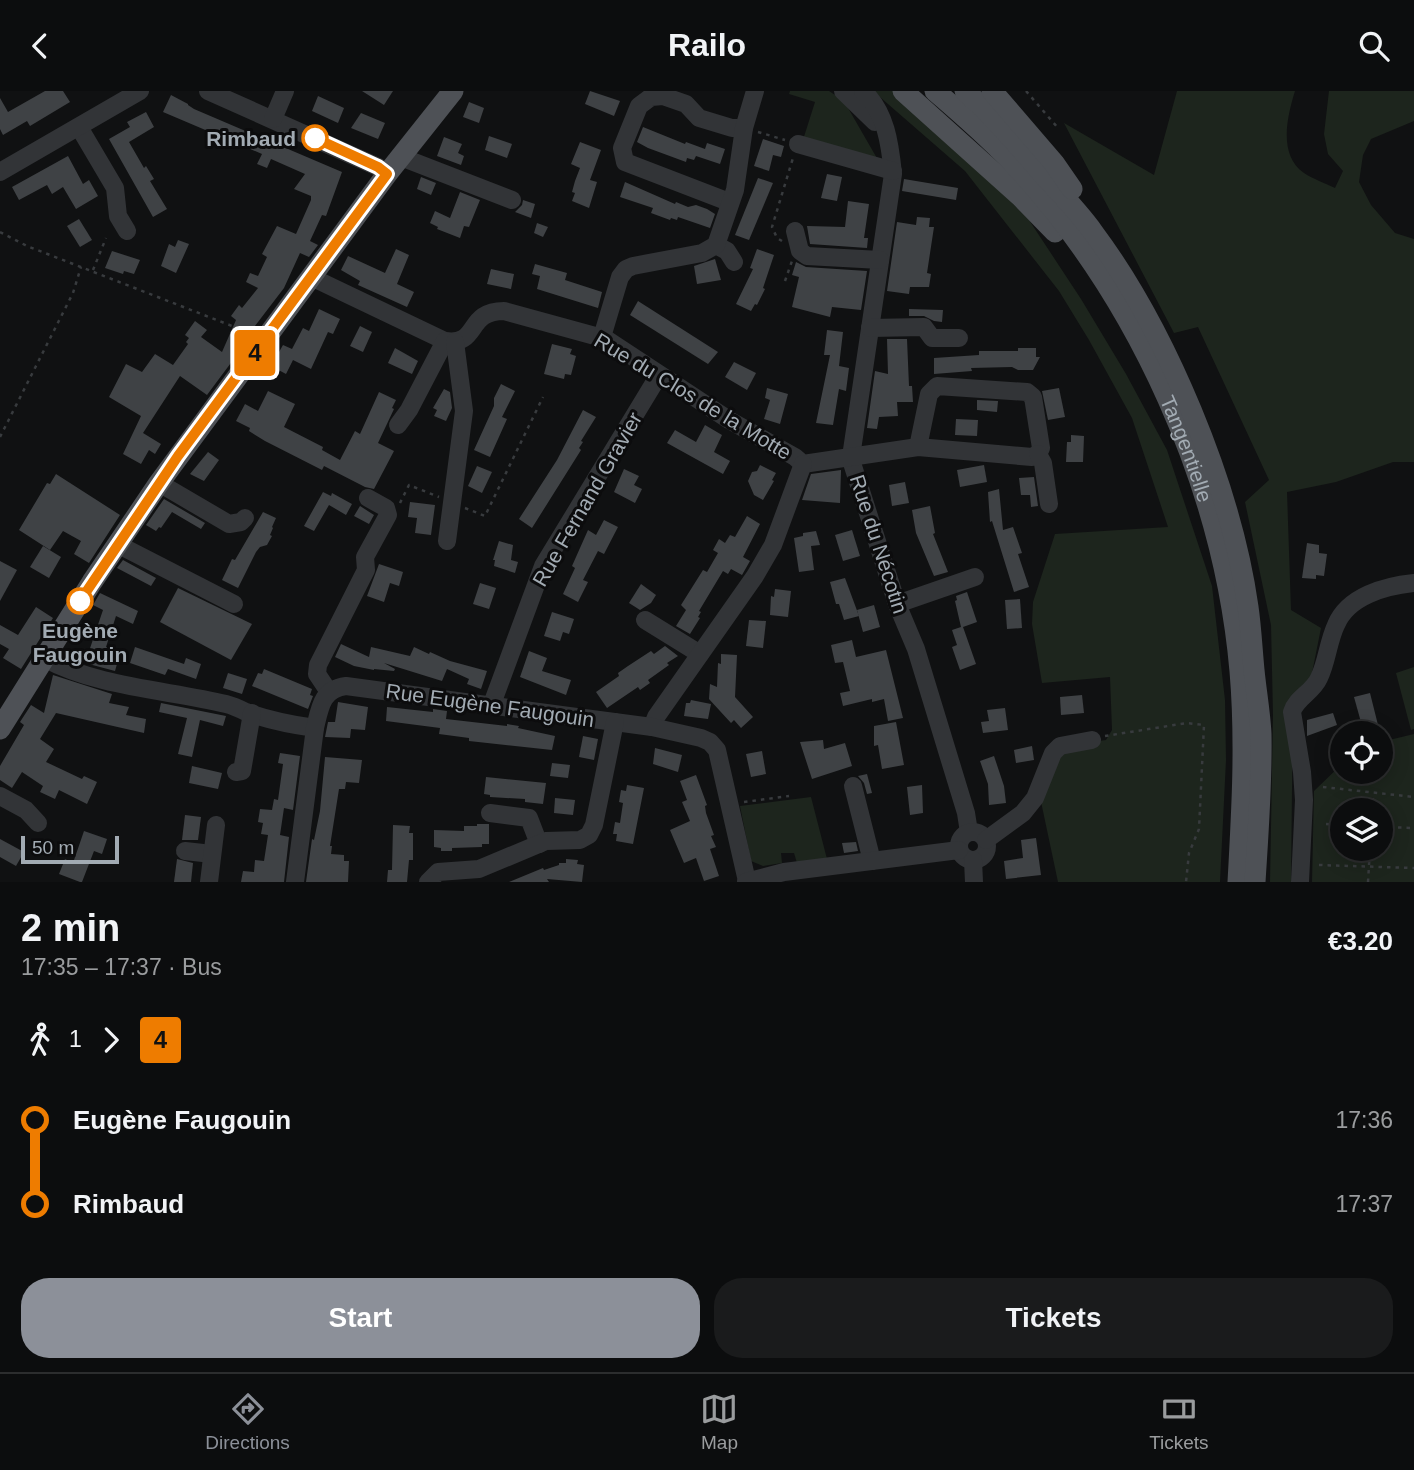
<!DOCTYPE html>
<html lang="en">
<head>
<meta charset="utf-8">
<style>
	:root { --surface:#0c0d0e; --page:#1a1b1c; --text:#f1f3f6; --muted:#9a9c9e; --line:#2c2d2e; --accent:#8c9099 }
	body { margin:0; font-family:Helvetica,sans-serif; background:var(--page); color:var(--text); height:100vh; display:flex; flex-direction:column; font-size:26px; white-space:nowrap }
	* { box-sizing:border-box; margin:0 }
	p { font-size:23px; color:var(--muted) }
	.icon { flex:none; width:38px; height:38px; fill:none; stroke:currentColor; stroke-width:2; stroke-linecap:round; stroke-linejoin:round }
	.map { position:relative; height:791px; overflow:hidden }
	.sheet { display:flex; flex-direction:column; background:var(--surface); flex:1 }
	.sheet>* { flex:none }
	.badge { padding:0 14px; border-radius:5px; font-size:24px; line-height:46px }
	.controls { position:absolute; left:1330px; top:630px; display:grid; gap:14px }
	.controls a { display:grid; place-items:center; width:63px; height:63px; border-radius:50%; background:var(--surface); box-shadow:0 4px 18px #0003,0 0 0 2px var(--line); font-size:35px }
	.scale { position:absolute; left:21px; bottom:18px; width:98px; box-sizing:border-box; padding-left:7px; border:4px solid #a2abb3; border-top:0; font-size:19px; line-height:24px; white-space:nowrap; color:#a2abb3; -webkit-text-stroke:5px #0c0c0d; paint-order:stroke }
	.map>.badge { position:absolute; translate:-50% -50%; box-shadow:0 0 0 4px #fff }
	.legs { display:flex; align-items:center; gap:10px; height:77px; padding:0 21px; font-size:23px }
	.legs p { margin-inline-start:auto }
	.headline { display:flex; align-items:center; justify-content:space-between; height:119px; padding:0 21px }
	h1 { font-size:38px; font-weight:600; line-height:52px }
	.button { display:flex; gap:14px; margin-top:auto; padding:14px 21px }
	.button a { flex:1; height:80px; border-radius:28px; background:var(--accent); color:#fff; font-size:28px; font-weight:600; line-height:80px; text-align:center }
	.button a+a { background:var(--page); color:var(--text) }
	ul { padding:0 21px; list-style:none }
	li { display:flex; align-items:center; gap:24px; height:84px; font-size:26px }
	li i { display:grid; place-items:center; width:10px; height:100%; margin:0 9px; background:currentColor }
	li i::after { content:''; width:18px; height:18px; margin:-9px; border:5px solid; border-radius:50%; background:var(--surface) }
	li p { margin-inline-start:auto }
	li:first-child i { background:linear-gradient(#0000 50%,currentColor 0) }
	li:last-child i { background:linear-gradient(currentColor 50%,#0000 0) }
	header { display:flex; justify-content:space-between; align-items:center; height:91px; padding:0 21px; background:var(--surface); font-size:32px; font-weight:600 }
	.dock { display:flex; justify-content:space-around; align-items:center; height:98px; border-top:2px solid var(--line); background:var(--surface); font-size:19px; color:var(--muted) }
	.dock a { display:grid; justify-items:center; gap:4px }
	.dock .active { color:var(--accent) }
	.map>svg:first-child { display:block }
</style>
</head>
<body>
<header><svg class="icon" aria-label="back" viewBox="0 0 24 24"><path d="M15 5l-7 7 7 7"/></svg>Railo<svg class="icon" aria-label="search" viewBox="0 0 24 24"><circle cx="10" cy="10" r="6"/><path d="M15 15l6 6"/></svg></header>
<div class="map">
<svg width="1414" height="791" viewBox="0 0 1414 791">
	<rect width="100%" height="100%" fill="#101112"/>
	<g fill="#1d251d" fill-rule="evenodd">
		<polygon points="790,0 829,0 844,10 882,76 802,52 815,11 789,3"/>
		<polygon points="873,0 894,0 983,82 1029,129 1081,208 1126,283 1167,359 1212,495 1225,609 1226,669 1220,791 1058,791 1040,706 1065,655 1106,649 1112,639 1110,586 1042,592 1032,533 1033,511 1055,443 1168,436 1132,327 1089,249 1059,200 965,80"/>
		<path d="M1177,0H1295C1287,26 1278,64 1304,82C1313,88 1325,92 1335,97L1343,80L1328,63L1324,43L1329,0H1414V30L1371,48L1363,64L1359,91L1371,114L1395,142L1414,148V371H1393L1336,391L1287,401L1291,519L1321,537L1310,592L1293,605L1291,791H1270L1273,624L1271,534L1245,411L1269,389L1198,236L1174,242L1064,32L1154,84Z"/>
		<polygon points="1414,576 1414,638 1411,639 1396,582"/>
		<path d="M1414,643V791H1312L1314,700L1342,673V681H1381V651ZM1342,719H1381V758H1342Z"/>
		<polygon points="811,706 827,768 797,772 794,762 781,762 782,772 763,775 751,770 740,715"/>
	</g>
	<g fill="#3f4245">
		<polygon points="45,0 63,0 70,11 30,35 27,30 3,44 0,38 0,7 8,21"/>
		<polygon points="362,0 393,0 384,14"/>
		<polygon points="590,0 620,10 614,25 585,13"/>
		<polygon points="171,4 188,13 188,14 194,18 342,81 326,125 322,124 310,150 318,154 309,166 300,162 284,197 242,252 242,257 207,304 180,285 143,342 161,353 155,363 149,359 141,373 123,363 141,325 109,306 126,273 142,281 155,263 173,274 188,253 186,251 189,247 185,244 195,230 207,239 201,246 222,261 236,229 231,225 239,214 242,217 258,197 246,191 250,182 258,185 267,166 262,163 277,135 296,143 311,109 311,105 294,98 305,83 271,68 267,77 257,73 262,63 163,21"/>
		<polygon points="318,5 344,17 338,32 312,20"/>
		<polygon points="469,11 484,17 479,32 463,26"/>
		<polygon points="146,21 154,36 129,51 144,77 146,75 154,88 150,90 167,118 153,126 109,48 130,36 127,31"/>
		<polygon points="361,22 385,32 378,48 351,37"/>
		<polygon points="643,36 685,53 686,51 705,58 707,52 725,58 720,73 696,65 694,69 687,67 686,71 648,57 637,51"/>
		<polygon points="489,45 512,53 507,67 485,59"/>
		<polygon points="444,46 462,53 458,62 464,65 461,74 437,65"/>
		<polygon points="763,48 784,55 781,66 773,64 769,80 754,75"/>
		<polygon points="580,51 601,59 590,89 597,91 589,117 572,110 575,102 572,101 575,90 580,77 571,73"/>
		<polygon points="68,65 83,93 89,89 98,105 76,118 63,96 52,103 47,94 19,109 12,96"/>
		<polygon points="827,83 842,86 837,110 821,107"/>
		<polygon points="421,86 436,92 431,104 417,98"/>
		<polygon points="758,87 773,92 749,149 735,144"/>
		<polygon points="904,88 958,97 956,109 902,100"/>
		<polygon points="625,91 675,113 676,111 688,116 696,114 707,118 715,123 710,137 678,126 677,129 671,127 670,129 651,122 653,117 620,106"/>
		<polygon points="460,101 480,109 469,136 464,135 460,147 437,138 438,136 430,132 435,120 450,127"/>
		<polygon points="523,109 535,113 531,127 515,121 522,114"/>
		<polygon points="848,110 869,113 864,147 868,147 867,157 810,153 807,135 845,136"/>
		<polygon points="917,126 930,127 929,136 934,136 927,182 931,183 929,196 910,196 909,203 887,200 897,131 916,134"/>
		<polygon points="79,128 92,149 80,156 67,135"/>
		<polygon points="537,132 548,136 543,146 534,142"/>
		<polygon points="178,149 189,153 176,182 161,175 169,153 175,156"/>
		<polygon points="396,158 409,164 397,193 414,201 407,216 358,194 360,190 341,179 348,165 385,182"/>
		<polygon points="757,158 774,164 763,197 765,198 757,214 755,213 751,220 736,213 753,178 750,177"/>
		<polygon points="112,160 140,169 134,183 124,180 123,183 105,177"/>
		<polygon points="715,168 721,189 697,193 694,175"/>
		<polygon points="796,171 806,176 867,180 861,219 832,216 830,226 792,216 799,186 792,184"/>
		<polygon points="535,173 567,182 565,189 602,201 598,217 537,198 540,185 532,183"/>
		<polygon points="491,178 514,183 511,198 487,193"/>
		<polygon points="638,210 718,261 708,273 630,224"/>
		<polygon points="319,218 340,228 333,243 328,241 311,278 293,269 286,283 271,275 283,254 292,258 303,237 309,240"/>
		<polygon points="909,218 943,219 942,231 934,230 924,225 909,225"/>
		<polygon points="360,235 372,241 363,261 350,255"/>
		<polygon points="827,239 843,241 839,275 849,277 846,300 839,298 833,334 816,332 830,264 824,264"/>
		<polygon points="887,248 907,248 909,295 912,295 913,311 897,311 898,325 879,326 877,338 867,337 875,280 888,283"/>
		<polygon points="552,253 572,258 570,263 576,265 571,284 565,283 564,288 544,283"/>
		<polygon points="395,257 418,270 412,283 388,272"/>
		<polygon points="1018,257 1036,257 1036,266 1040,266 1033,279 1018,279 1012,276 971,277 972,280 934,283 934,267 979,264 979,260 1018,260"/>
		<polygon points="734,271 756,282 747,299 725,286"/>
		<polygon points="501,293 515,300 502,326 507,328 490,366 474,359 494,315 494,307"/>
		<polygon points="767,297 788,303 780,333 764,328 770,309 765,307"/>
		<polygon points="1059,297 1065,326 1048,329 1042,300"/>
		<polygon points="444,298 450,301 452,317 446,330 434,325 437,319 433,317"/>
		<polygon points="268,300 295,313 284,336 323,356 322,359 340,369 355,340 360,343 379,301 396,309 392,317 394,318 378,352 394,360 374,398 365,396 324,375 322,379 265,350 249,340 250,337 236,330 245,313 258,320"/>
		<polygon points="977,309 998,310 997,321 977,319"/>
		<polygon points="583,319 596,326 581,350 583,351 579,357 581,359 532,437 519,428 557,369"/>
		<polygon points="956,328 978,329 977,345 955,344"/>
		<polygon points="705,334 722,344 714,361 730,370 723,383 667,352 675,339 696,351"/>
		<polygon points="1071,344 1084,345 1083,371 1066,371 1067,351 1071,351"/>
		<polygon points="208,361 219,369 204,390 190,383"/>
		<polygon points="760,374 776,382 772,389 774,390 763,409 754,404 748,390 752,381 757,380"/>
		<polygon points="984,374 987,391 960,396 957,379"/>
		<polygon points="477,375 492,381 482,402 468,395"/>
		<polygon points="624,378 639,385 634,394 642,398 635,412 614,401"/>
		<polygon points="841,379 840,412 802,409 811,383"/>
		<polygon points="56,383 120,424 89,472 74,463 81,450 63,440 50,459 19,439 47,392 50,393"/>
		<polygon points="1034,386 1038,415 1031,416 1030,404 1021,404 1019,387"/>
		<polygon points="905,391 909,412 892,415 889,394"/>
		<polygon points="999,398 1003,439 1013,436 1022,462 1018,463 1029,496 1014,501 992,430 990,431 988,401"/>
		<polygon points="323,401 331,405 332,402 352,413 346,424 329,414 314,440 304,435"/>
		<polygon points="164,408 205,432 201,438 172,421 161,437 159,436 156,440 146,434"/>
		<polygon points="410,411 435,414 431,444 415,442 417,427 408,426"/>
		<polygon points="360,415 374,424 369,433 354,425"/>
		<polygon points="930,415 935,442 933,443 948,481 934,485 916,442 912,419"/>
		<polygon points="263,421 276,427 272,436 273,437 270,444 272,445 267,454 260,456 256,461 238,497 222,489 232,468 235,469"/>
		<polygon points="747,425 760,433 743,466 750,470 742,484 731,478 728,483 723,480 699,520 701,521 698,526 700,527 690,543 676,535 686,519 681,514 703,479 707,481 718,462 713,459 719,448 725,452 730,444 735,446"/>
		<polygon points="604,429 618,436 604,463 598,460 583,489 588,491 578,511 563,503 575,477 572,475 588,439 596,444"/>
		<polygon points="852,439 860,465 843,470 835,444"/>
		<polygon points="816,440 820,454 811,455 814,479 799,481 794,447 803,445 803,442"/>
		<polygon points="499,450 513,454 511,469 518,471 515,482 494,475 495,469 493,469"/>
		<polygon points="1307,452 1319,454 1319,462 1327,463 1324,485 1316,484 1316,488 1302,487"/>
		<polygon points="43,455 61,466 49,487 30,476"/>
		<polygon points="123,469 156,487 151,495 117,477"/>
		<polygon points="0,470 17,479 0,510"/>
		<polygon points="379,473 403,481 399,495 390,492 384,511 367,505"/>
		<polygon points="845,487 859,525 844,529 839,513 836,513 830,491"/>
		<polygon points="480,492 496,497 489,518 473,513"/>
		<polygon points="641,493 656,504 651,512 640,519 629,512"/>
		<polygon points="178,497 252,533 231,569 160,531"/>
		<polygon points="775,498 791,500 788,526 770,524 771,505 774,506"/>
		<polygon points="967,501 977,531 963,536 976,573 960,579 952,556 957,554 952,539 961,536 955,510 957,509 956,505"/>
		<polygon points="100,502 138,520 133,533 116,525 106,556 112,558 107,570 117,573 115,580 85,572 103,519 93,514"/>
		<polygon points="1020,508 1022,537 1007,538 1005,509"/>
		<polygon points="874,514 880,536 863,541 857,519"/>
		<polygon points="36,516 53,527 21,578 3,567 9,558 0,553 0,534 18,544"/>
		<polygon points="552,521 574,528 569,543 563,541 560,550 544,545"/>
		<polygon points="749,529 766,530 763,557 746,555"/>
		<polygon points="852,549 856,566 886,559 903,627 888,630 884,608 872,611 872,608 843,615 840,602 850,600 843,571 835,572 831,554"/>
		<polygon points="341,553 369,566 371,556 410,565 414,556 429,563 430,561 450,570 487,580 481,598 467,593 469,588 447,578 442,590 384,572 395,578 394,580 374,578 374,579 354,575 335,566"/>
		<polygon points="665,555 678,565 667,572 669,574 648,589 650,592 640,599 638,596 607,617 596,601 619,585 618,582 628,575 651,560 654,563"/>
		<polygon points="135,556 184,573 186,567 201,573 196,588 168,578 165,584 130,572"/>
		<polygon points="529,560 547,567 542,580 571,589 566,604 520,586"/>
		<polygon points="721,563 737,564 735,606 753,626 741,637 734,629 731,632 709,608 710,593 717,596 718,572 721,573"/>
		<polygon points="264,578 312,598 310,604 313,605 308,618 252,595 258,582 262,583"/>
		<polygon points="228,582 247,588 242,603 223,597"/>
		<polygon points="53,584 112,603 109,612 129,616 126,624 146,628 144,642 56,622 40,648 54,658 46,671 82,688 84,685 97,691 87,713 59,699 55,708 40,701 43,695 22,681 12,697 0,689 0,675 24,634 20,631 31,614 44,622"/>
		<polygon points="1370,602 1380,642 1364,642 1354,606"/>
		<polygon points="1082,604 1084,622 1061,624 1060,606"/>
		<polygon points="691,609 711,613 708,628 684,625 686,612 690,612"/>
		<polygon points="338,611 368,616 365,639 351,638 350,647 325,646 328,631 335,631"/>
		<polygon points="161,612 226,625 223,635 200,629 192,666 178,663 187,627 159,621"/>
		<polygon points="387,616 433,621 433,618 447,620 446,628 507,635 507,633 519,635 518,637 555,645 552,659 469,650 469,647 439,643 440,637 386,630"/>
		<polygon points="1005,617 1008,639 983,642 981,631 989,630 987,619"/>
		<polygon points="1333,622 1337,634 1307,645 1307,629"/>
		<polygon points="896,631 904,674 882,678 878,654 874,655 874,635"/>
		<polygon points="583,645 598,648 594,669 579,666"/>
		<polygon points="823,649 824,658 845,652 852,675 812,688 800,651"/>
		<polygon points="1032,655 1034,669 1016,672 1014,659"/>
		<polygon points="655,657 682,664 678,681 653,673"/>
		<polygon points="762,660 766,683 751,686 746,663"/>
		<polygon points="280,662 300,665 293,719 284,717 280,744 289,746 284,791 241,791 243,780 254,781 255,769 264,770 268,744 261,743 263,732 258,731 260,718 272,719 274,708 278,709 283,673 278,672"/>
		<polygon points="994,665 1004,695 1006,712 989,714 988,693 980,670"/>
		<polygon points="325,666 362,669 359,692 346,691 345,698 339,698 330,755 332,755 331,763 344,764 344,770 349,770 348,791 306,791 312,748 314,749 320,720"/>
		<polygon points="552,672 570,674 568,687 550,685"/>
		<polygon points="192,675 222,682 218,698 189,692"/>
		<polygon points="867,683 872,702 867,703 864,692 858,685"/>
		<polygon points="696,684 707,714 705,715 706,722 714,744 711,745 716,756 710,758 719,785 704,790 696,767 684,772 670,739 690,730 682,711 687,709 680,690"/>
		<polygon points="486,686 546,692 543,713 525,711 525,708 490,706 490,704 484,703"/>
		<polygon points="627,694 644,697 633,753 616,750 617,743 613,743 615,731 620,732 623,712 619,711 621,699 626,700"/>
		<polygon points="922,694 923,722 910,724 907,696"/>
		<polygon points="555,707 575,709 573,724 554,722"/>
		<polygon points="185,724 201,726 198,749 182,749"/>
		<polygon points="477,733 489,733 489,753 482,753 482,756 452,757 452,760 441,760 441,757 434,756 434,739 464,740 464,735 477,735"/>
		<polygon points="393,734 410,735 409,742 413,742 413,769 409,769 407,791 387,791 388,779 392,779"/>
		<polygon points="84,740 107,748 102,763 94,760 82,791 80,791 59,783 65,768 73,772"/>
		<polygon points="1036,747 1041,784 1006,788 1004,770 1023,767 1021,749"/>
		<polygon points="0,748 24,761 16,775 0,766"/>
		<polygon points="856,751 858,760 844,762 842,752"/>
		<polygon points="177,768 193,772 191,791 174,791"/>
		<polygon points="566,768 578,769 577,773 584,774 582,791 547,788 549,791 509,791 543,777 544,779 559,774 559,772 566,772"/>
	</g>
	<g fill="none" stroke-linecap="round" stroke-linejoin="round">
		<g stroke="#383b3e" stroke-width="2.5" stroke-dasharray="3.5 5" stroke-linecap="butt">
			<polyline points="1026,0 1058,37"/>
			<polyline points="758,41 785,49"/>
			<polyline points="0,141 27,155 250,242"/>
			<polyline points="782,150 777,147 772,136 793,67"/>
			<polyline points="93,179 106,147"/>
			<polyline points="785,190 792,170"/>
			<polyline points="0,346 73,202 81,176"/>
			<polyline points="400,412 409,394 439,406"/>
			<polyline points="465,417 485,425 543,306"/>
			<polyline points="1105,645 1187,632 1204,634 1199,738 1189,762 1186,791"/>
			<polyline points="1323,696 1414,706"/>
			<polyline points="744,711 789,705"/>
			<polyline points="1372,719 1373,702"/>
			<polyline points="1326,733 1342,734"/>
			<polyline points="1381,736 1414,737"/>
			<polyline points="1319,774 1414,777"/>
			<polyline points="1368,791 1370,758"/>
		</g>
		<g stroke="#323437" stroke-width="18">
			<polyline points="208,0 378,76 387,83"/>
			<polyline points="843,0 875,31"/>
			<path d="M863,0C886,21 890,53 893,83L852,359V372L897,513L916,558L966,722L969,741"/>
			<polyline points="273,28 285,0"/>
			<polyline points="79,36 115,97 118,125 127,140"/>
			<polyline points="798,53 893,80"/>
			<polyline points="401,66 512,109"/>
			<polyline points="0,81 140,0"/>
			<polyline points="729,111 625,71 622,57 639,15 651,6 663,5 686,13 699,27 732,37 744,37"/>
			<polyline points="795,140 800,160 807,165 880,169"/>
			<polyline points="716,154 727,160 734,171"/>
			<path d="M311,186L445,250C480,255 465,220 504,220L606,248L729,329L795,366L803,373L918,356L1032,366L1038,363L1041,357L1033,306L1027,301L937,295L929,303L918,356"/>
			<polyline points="870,237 924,236 932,247 959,247"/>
			<polyline points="602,246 620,186 626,178 633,175 702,162 716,154 735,99 744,37 755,0"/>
			<polyline points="398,334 409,319 445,250"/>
			<polyline points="1038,363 1043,372 1049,413"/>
			<polyline points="159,392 229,433 241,431 245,427"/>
			<polyline points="447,450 464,320 455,251"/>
			<polyline points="117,453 234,513"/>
			<polyline points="897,513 975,486"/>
			<polyline points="645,529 700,563"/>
			<path d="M44,567C97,596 167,599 226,613C234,615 240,618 246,621C268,629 293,634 315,637"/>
			<polyline points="329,601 317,583 318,574 366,479 365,466 388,424 386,417 368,407"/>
			<polyline points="492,613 543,475 659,284"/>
			<polyline points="652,636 656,626 755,485 773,454 803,373"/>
			<polyline points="236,681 242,680 252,622"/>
			<polyline points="853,695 872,770"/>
			<polyline points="0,705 26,719 38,732"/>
			<polyline points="490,722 529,727 539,753"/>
			<circle cx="973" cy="755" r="14"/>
			<polyline points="986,749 1023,722 1035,707 1053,662 1060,655 1092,649"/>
			<polyline points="185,760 212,763"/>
			<polyline points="973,769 974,791"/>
			<polyline points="209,791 216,734"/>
			<path d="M295,791L315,637C320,616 322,598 346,595L652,636L701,647L710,651L717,659L747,790"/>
			<polyline points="428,791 438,781 479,778 546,750 580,749 589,744 594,734 615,631"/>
			<polyline points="746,791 784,781 959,759"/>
			<path d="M1300,791L1304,709L1302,681L1292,621C1296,607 1313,601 1319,587C1327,571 1328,551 1336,534C1348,505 1385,495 1414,492"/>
		</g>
		<g stroke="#4e5156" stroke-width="21">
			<polyline points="903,0 1021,106 1055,141"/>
			<path id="s1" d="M935,0C962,23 988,46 1013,72C1139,207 1224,396 1240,580C1246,650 1242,720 1238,791"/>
			<path d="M965,0C993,25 1017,53 1041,81C1059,101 1078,120 1093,141C1166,239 1231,395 1248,516C1251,537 1252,558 1254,579C1256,600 1260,622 1261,643C1262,692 1258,742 1255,791"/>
			<polyline points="992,0 1054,72 1072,98"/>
			<polyline points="0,638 92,491 159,392 387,83 453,0"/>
		</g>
	</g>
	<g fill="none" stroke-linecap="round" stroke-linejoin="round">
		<g stroke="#fff" stroke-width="16">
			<polyline id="line-1" points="80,510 178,365 387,83 378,76 315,47"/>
		</g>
		<use href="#line-1" stroke="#ee7c00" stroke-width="10"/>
	</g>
	<g fill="#fff" stroke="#ee7c00" stroke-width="3.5">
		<circle cx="315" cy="47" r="12"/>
		<circle cx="80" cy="510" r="12"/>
	</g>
	<g text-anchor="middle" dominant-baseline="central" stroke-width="6" stroke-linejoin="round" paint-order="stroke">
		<g font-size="21" font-weight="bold" fill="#a2abb3" stroke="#0c0c0d" text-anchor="end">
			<text x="296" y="47">Rimbaud</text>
			<text x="80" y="539" text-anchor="middle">Eugène<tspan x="80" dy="24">Faugouin</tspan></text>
		</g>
		<g font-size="21" fill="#a2abb3" stroke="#0c0c0d">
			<text transform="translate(693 305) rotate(31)">Rue du Clos de la Motte</text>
			<text stroke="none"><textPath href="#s1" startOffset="443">Tangentielle</textPath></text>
			<text transform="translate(587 408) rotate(-60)">Rue Fernand Gravier</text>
			<text transform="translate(879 453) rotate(72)">Rue du Nécotin</text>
			<text transform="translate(490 614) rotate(8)">Rue Eugène Faugouin</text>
		</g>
	</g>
</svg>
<div class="controls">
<a><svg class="icon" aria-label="locate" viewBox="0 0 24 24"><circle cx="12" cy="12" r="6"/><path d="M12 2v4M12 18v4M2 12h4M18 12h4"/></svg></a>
<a><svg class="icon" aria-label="layers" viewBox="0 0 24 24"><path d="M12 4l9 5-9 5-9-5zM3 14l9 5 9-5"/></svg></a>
</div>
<div class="scale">50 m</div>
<b class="badge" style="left:255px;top:262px;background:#ee7c00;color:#111">4</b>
</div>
<section class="sheet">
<div class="headline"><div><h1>2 min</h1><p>17:35 – 17:37 · Bus</p></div><b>€3.20</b></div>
<div class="legs"><svg class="icon" aria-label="walk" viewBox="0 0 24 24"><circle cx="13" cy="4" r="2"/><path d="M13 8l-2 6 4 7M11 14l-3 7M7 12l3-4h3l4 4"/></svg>1<svg class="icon" aria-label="forward" viewBox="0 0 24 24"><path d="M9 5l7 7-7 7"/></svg><b class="badge" style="background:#ee7c00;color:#111">4</b></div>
<ul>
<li><i style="color:#ee7c00"></i><b>Eugène Faugouin</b><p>17:36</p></li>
<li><i style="color:#ee7c00"></i><b>Rimbaud</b><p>17:37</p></li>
</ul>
<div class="button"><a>Start</a><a>Tickets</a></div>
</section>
<nav class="dock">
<a class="active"><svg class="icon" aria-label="directions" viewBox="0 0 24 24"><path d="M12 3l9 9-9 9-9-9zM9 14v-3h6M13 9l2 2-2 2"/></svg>Directions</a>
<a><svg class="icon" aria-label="map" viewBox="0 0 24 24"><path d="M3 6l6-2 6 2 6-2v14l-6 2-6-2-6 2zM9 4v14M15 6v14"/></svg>Map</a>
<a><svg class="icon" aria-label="tickets" viewBox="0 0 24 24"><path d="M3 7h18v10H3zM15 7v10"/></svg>Tickets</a>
</nav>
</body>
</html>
